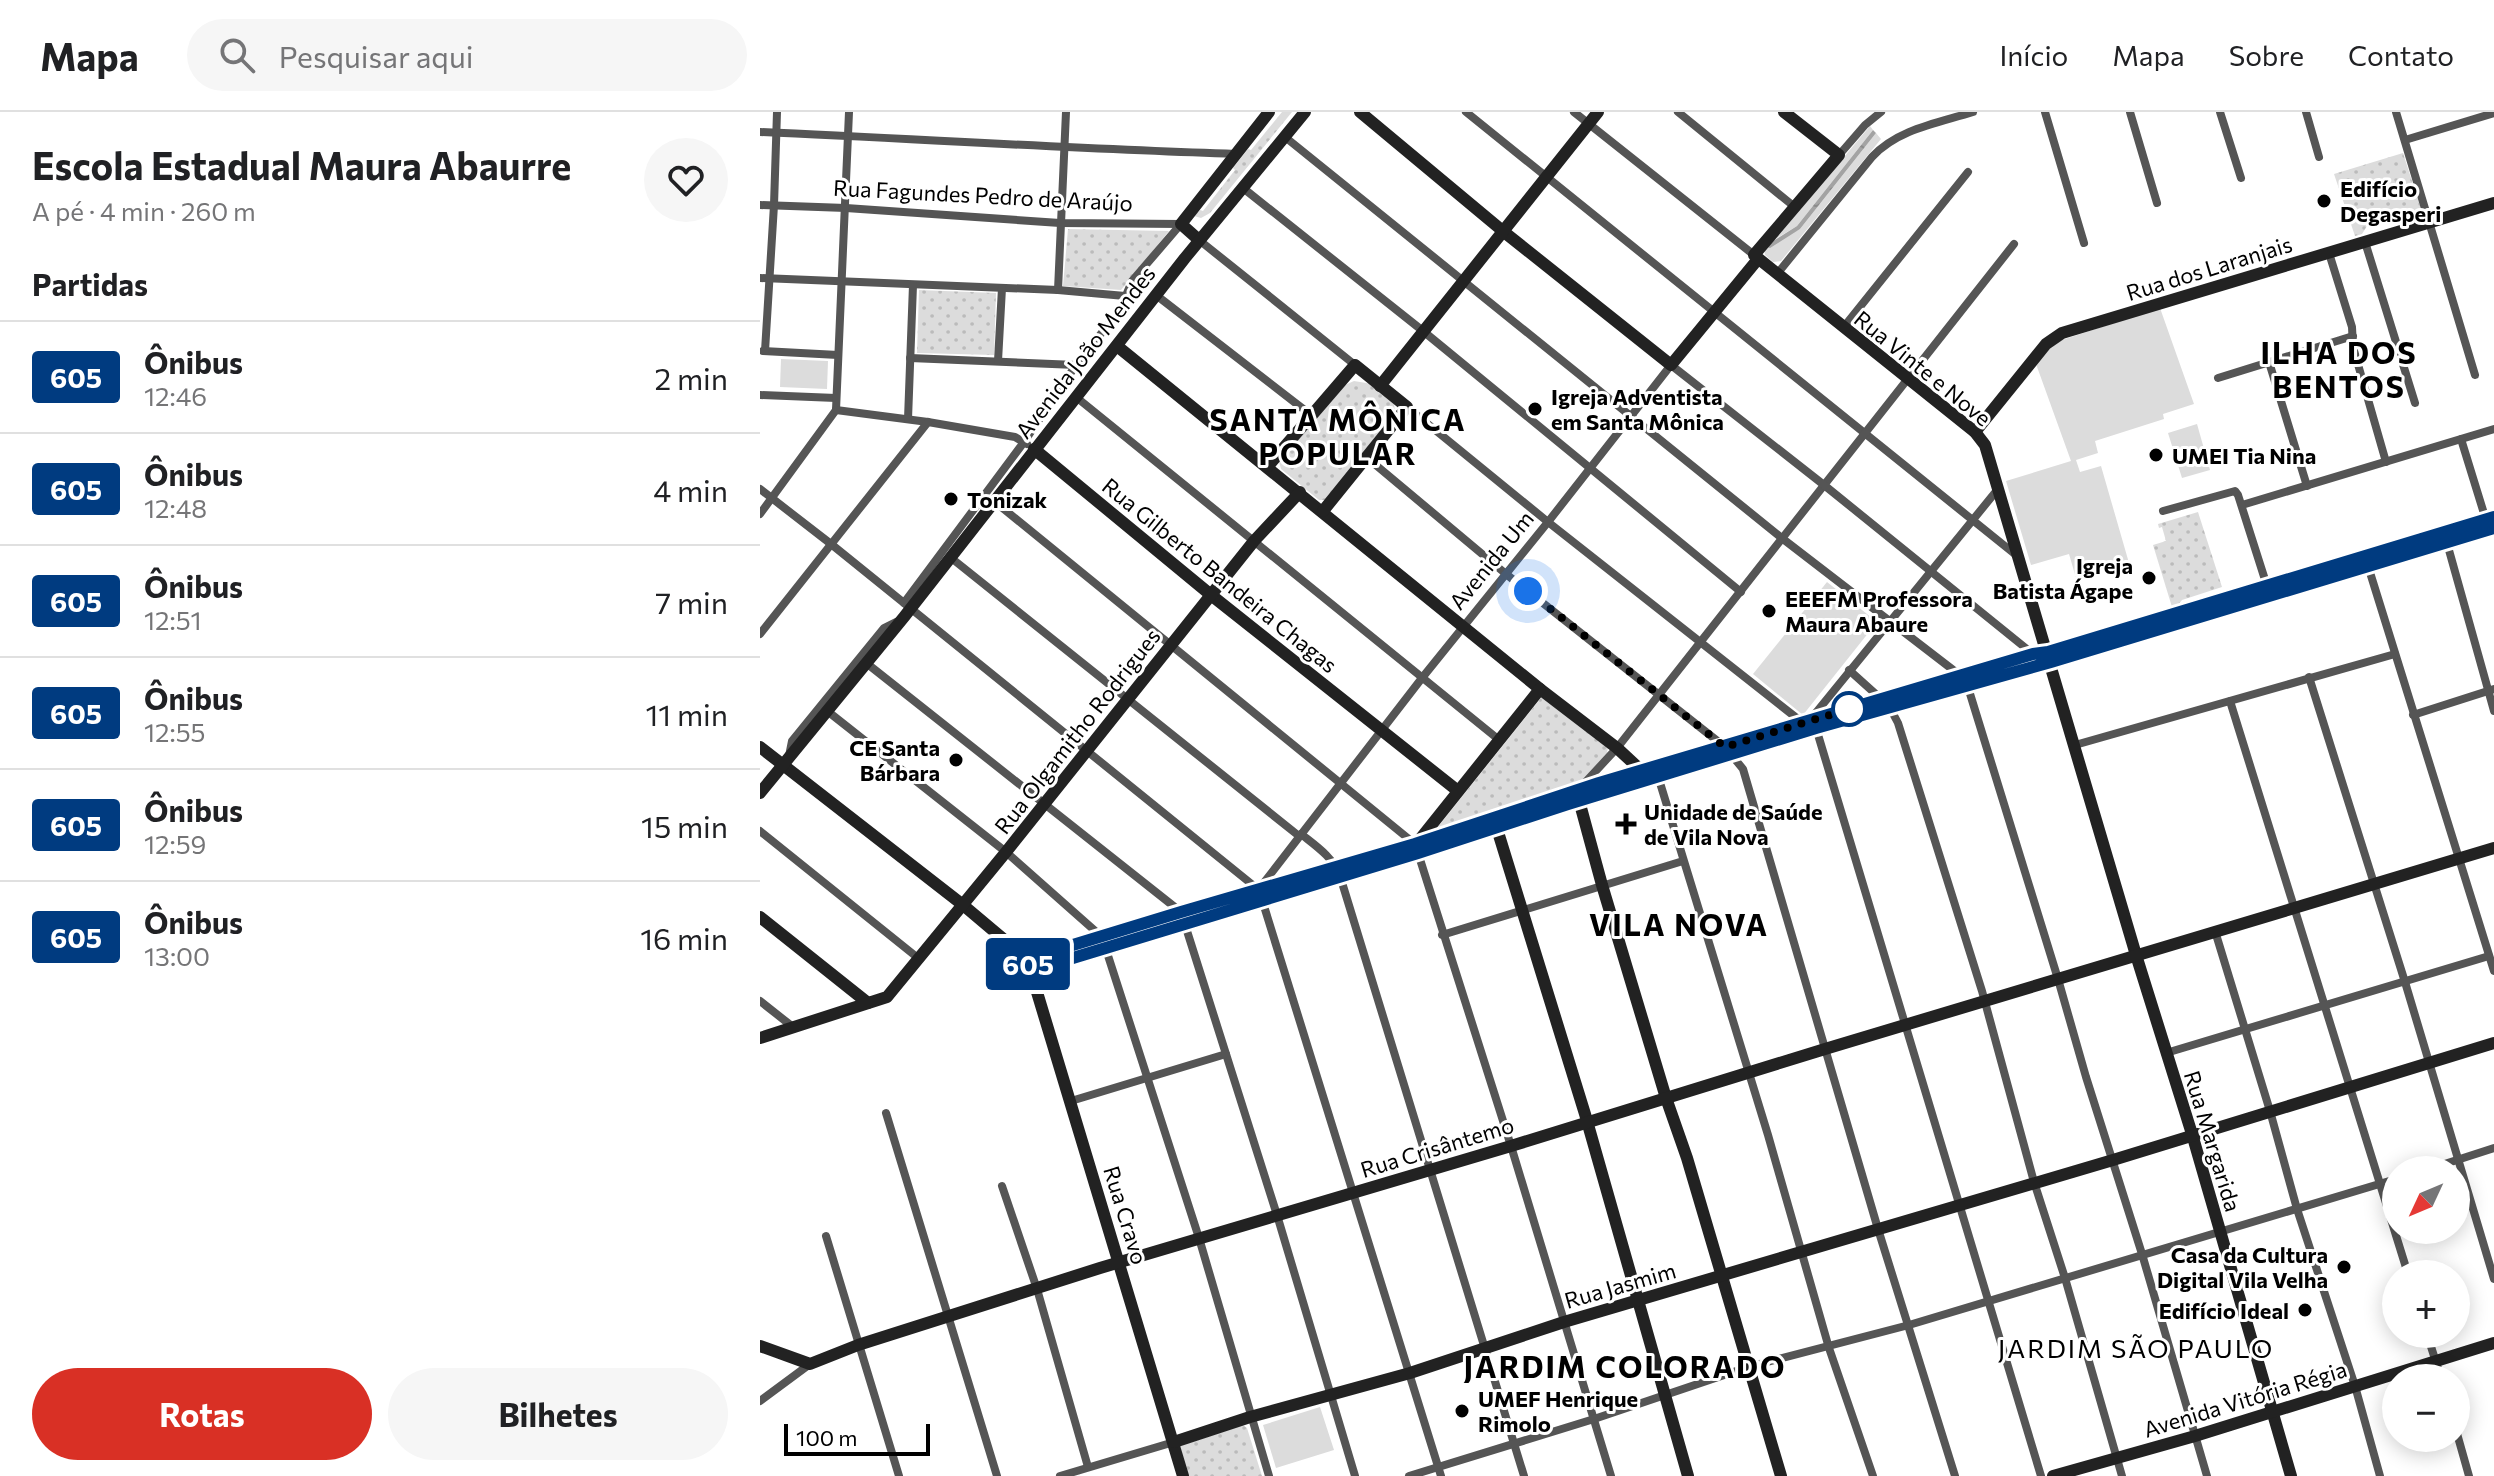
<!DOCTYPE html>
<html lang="pt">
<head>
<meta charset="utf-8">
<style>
	:root { --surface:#fff; --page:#f6f6f6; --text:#202124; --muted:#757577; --line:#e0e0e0; --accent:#d93025 }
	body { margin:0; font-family:Commissioner,sans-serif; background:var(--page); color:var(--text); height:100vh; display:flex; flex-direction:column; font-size:30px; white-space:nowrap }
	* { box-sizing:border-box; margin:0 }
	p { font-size:26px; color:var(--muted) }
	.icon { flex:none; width:44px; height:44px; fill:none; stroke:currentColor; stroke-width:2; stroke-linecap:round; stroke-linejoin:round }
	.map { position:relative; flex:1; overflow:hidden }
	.details { display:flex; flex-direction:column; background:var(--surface); width:760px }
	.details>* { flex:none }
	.badge { padding:0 16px; border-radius:6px; font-size:28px; line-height:52px }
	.needle { width:52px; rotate:226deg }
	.buttons { position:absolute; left:1622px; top:1044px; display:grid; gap:16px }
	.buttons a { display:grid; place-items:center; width:88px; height:88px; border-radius:50%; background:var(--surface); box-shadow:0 4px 20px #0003; font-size:40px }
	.scale { position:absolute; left:24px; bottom:20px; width:146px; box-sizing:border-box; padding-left:8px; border:4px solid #000; border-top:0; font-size:22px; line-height:28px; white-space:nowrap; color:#000; -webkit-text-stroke:6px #fff; paint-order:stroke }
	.you { position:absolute; width:40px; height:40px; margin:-20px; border:6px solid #fff; border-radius:50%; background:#1a73e8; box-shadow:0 0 0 12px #1a73e833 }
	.map>.badge { position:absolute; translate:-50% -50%; box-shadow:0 0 0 4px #fff }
	h2 { padding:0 32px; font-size:30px; line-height:72px }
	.round { display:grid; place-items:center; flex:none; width:84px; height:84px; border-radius:42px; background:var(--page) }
	.headline { display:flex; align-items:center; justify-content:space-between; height:136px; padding:0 32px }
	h1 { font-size:38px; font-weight:700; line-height:60px }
	.cta { display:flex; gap:16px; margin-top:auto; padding:16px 32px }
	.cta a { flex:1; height:92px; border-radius:48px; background:var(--accent); color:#fff; font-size:32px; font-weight:700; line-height:92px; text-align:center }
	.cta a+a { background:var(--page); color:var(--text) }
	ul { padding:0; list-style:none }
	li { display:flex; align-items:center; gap:24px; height:112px; padding:0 32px; border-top:2px solid var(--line) }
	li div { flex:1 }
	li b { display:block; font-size:30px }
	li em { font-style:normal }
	li .badge { min-width:88px; font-weight:700; text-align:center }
	header { display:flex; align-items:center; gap:48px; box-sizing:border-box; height:112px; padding:0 40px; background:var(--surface); border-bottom:2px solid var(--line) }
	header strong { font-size:38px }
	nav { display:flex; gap:44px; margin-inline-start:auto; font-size:28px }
	.search { width:560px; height:72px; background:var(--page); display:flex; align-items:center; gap:20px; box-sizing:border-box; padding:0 28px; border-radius:44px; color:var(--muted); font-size:30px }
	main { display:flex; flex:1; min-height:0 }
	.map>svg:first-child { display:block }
</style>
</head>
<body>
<header>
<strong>Mapa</strong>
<div class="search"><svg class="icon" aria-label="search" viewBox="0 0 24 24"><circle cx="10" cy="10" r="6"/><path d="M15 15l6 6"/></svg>Pesquisar aqui</div>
<nav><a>Início</a><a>Mapa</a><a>Sobre</a><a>Contato</a></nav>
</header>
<main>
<section class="details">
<div class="headline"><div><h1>Escola Estadual Maura Abaurre</h1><p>A pé · 4 min · 260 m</p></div><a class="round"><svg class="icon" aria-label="heart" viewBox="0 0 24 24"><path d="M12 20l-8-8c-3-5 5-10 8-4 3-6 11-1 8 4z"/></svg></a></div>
<h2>Partidas</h2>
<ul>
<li><span class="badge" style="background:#003b80;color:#fff">605</span><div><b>Ônibus</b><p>12:46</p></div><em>2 min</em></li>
<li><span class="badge" style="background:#003b80;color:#fff">605</span><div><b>Ônibus</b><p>12:48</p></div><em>4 min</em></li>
<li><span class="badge" style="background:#003b80;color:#fff">605</span><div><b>Ônibus</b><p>12:51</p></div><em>7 min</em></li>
<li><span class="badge" style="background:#003b80;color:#fff">605</span><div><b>Ônibus</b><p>12:55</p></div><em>11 min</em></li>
<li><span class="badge" style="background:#003b80;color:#fff">605</span><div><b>Ônibus</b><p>12:59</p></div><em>15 min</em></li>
<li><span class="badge" style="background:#003b80;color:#fff">605</span><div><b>Ônibus</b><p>13:00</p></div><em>16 min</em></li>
</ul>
<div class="cta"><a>Rotas</a><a>Bilhetes</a></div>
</section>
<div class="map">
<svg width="1734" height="1364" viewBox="0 0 1734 1364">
	<defs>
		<pattern id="park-dots" width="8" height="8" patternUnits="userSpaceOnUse" patternTransform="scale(2)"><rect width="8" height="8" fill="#dcdcdc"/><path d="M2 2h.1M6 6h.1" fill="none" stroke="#bbb" stroke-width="1.8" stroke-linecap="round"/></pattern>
		<pattern id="water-ripples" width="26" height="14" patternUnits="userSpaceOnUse" patternTransform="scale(2)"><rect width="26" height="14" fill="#a3a3a3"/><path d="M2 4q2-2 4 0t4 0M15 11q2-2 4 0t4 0" fill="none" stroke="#8b8b8b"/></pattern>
	</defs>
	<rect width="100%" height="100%" fill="#fff"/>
	<g fill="#dcdcdc">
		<polygon points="1110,14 1113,18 1037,114 1014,128"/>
		<polygon points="1116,21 1121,27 1021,149 1013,150 1005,143 1004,136 1040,117"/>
		<polygon points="1400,196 1434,292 1403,302 1404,307 1335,329 1338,341 1316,348 1320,360 1341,354 1369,451 1316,466 1309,442 1271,453 1246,369 1311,349 1276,252 1290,236 1302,228"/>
		<polygon points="21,247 68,249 67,277 20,275"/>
		<polygon points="1437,312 1450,358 1422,366 1408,321"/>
		<polygon points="1067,470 1117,510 1043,603 993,562"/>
		<polygon points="560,1295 574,1338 516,1356 503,1313"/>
	</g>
	<g fill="url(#park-dots)">
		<polygon points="522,0 532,0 450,101 441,106 434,104 440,98 443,99 475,58 473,56 488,37 491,38"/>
		<polygon points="1643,41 1661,97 1660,102 1650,109 1644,104 1607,114 1602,122 1595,124 1574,62"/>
		<polygon points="308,117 409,119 361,178 303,174"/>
		<polygon points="159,178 236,181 234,243 157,241"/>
		<polygon points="594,269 612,272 634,291 635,301 565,388 559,388 521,357 519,350 585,273"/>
		<polygon points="1438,400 1462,475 1422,488 1418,493 1412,495 1393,433 1406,429 1402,415 1399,416 1398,412"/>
		<polygon points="781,586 785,586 848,635 847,641 821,669 806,679 677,716"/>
		<polygon points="483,1313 487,1316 502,1364 427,1364 420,1334"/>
	</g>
	<polygon fill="url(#water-ripples)" points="1113,18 1116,21 1040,117 1010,136 1005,134 1037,114"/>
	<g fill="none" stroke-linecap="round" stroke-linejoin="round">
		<g stroke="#555" stroke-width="8">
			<polyline points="706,0 1256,443"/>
			<polyline points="814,0 994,143"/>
			<polyline points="918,0 1036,96"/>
			<polyline points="1285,0 1324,131"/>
			<polyline points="1370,0 1397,91"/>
			<polyline points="1460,0 1481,66"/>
			<polyline points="1546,0 1559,45"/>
			<polyline points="1636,0 1715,263"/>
			<path d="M0,20C159,27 317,37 476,42"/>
			<polyline points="525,25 1023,427 1201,564 1207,572 1298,867 1326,965 1382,1142 1447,1364"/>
			<polyline points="1645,28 1734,1"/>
			<polyline points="1079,43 1105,13 1121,0"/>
			<polyline points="483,76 663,219 981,480"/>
			<polyline points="0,93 86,96 300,111 421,112"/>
			<polyline points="439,128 595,253"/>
			<polyline points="1605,130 1655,291"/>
			<polyline points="1569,141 1592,215 1593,235 1626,350"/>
			<path d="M1017,162L1112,45C1138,17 1178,11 1213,0"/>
			<polyline points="0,166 298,178 365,184"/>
			<polyline points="298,178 306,0"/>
			<polyline points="396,183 551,303"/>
			<polyline points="1083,216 1208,60"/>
			<polyline points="3,239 78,243"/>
			<polyline points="5,239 14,93 17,0"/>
			<polyline points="150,246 316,253"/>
			<polyline points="238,249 242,176"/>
			<polyline points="1509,250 1547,374"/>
			<polyline points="1458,266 1593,224"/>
			<polyline points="0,283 76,286"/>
			<polyline points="316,285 738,627"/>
			<polyline points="647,295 788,410 1043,611"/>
			<polyline points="76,298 89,0"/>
			<polyline points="76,298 168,310 255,325 267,332"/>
			<polyline points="148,307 153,173"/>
			<polyline points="1701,327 1726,408"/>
			<polyline points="605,344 746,462 965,635 983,657 1118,1117 1195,1364"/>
			<polyline points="0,377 71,432 499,778 681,1364"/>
			<polyline points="234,389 655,732"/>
			<polyline points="1482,393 1734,317"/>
			<polyline points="1403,399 1475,379 1478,383 1507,474"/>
			<polyline points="0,402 76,298"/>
			<polyline points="1687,431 1734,599"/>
			<polyline points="190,445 539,724"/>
			<polyline points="1608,454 1734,859"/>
			<polyline points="144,491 264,330 316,253 360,198 372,169 421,112"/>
			<polyline points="0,522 168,310"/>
			<polyline points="105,550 421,800 517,1103 595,1364"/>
			<polyline points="1089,558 1129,594 1138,611 1222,879 1274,1070 1305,1166 1362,1364"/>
			<polyline points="1549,565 1645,870 1734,1167"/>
			<polyline points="1470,589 1648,1162"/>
			<polyline points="66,598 246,740 342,825 439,1126 509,1364"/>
			<polyline points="1653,603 1734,577"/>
			<polyline points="1050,608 1238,377"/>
			<polyline points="1056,616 1281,1364"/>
			<polyline points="1315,633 1635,542"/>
			<polyline points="29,644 32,629 124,516 136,510"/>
			<polyline points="897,661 1008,1023 1069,1236 1113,1364"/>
			<polyline points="820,676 857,636 1254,132"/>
			<polyline points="0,719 158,846"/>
			<path d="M541,722C556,734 573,745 580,764L764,1364"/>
			<polyline points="658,741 751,1034 851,1364"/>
			<polyline points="499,777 662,566 788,410 911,253 1064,373 1273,542"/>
			<polyline points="1455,819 1510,999 1537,1097 1595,1274 1620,1364"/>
			<polyline points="682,823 923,749"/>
			<polyline points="0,889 33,915"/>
			<polyline points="1406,941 1729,844"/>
			<polyline points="311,989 466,942"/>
			<polyline points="126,1001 237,1364"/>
			<polyline points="1666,1058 1734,1036"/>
			<polyline points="242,1074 277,1177 328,1355"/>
			<polyline points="66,1124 139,1364"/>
			<polyline points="1667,1222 1681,1266"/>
			<polyline points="0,1289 50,1252"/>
			<polyline points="1696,1318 1709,1364"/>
			<polyline points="300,1364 414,1330"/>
			<polyline points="649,1364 834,1307 988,1255 1149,1213 1636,1067"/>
		</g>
		<g stroke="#222" stroke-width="12">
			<polyline points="600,0 744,120 911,253 998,147"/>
			<polyline points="1024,0 1079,43 994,143 1215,320 1225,333 1376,843 1432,1022 1531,1364"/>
			<polyline points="439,128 421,112 509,0"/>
			<polyline points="357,234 780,577 857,636 884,661"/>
			<polyline points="620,274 838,0"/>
			<polyline points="1215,320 1286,232 1302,221 1734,91"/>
			<polyline points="274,337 451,483 698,679"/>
			<polyline points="508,354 595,253 647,295 563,399"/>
			<polyline points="0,635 203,793 267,847 423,1364"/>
			<polyline points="0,681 144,505 425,146 545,0"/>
			<polyline points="817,681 842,773 906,986 927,1046 1021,1364"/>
			<polyline points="734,707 825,1002 928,1364"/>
			<polyline points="657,731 780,577"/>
			<polyline points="0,805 108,891"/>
			<polyline points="267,847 421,800 655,732 839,671 1273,542 1288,540 1734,405"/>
			<polyline points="270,859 658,741 808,692 1056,616 1291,550 1734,416"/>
			<polyline points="0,926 127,885 246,740 494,429 540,380"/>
			<polyline points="0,1234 50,1252 98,1233 340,1156 751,1034 1065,937 1734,736"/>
			<polyline points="414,1330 490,1305 650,1261 804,1210 1353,1048 1734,931"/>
			<polyline points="1293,1364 1435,1324 1734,1231"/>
		</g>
	</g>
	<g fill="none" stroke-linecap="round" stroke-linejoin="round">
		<g stroke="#fff" stroke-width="18">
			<polyline id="line" points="1734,405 1288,540 1273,542 839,671 655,732 421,800 267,847 270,859 658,741 808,692 1056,616 1291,550 1734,416"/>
		</g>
		<use href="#line" stroke="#003b80" stroke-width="12"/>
		<polyline stroke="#000" stroke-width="8" stroke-dasharray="0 14.4" points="768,479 965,635 1089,597"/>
	</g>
	<g fill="#000" stroke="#fff" stroke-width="3">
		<circle cx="1564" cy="89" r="8"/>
		<circle cx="775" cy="297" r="8"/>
		<circle cx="1396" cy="343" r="8"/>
		<circle cx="191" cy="387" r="8"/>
		<circle cx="1389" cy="466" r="8"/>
		<circle cx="1009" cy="499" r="8"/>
		<circle cx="196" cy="648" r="8"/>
		<path d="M862 700h8v8h8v8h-8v8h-8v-8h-8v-8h8z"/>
		<circle cx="1584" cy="1155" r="8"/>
		<circle cx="1545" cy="1198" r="8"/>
		<circle cx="702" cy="1299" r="8"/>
	</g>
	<circle fill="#fff" stroke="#003b80" stroke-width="4" cx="1089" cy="597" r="16"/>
	<g text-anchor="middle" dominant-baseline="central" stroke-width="6" stroke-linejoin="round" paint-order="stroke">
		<g font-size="22" font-weight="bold" fill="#000" stroke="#fff" text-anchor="start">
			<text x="1580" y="76">Edifício<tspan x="1580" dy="25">Degasperi</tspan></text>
			<text x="791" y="284">Igreja Adventista<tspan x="791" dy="25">em Santa Mônica</tspan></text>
			<text x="1412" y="343">UMEI Tia Nina</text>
			<text x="207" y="387">Tonizak</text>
			<text x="1373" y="453" text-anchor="end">Igreja<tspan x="1373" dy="25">Batista Ágape</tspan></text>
			<text x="1025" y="486">EEEFM Professora<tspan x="1025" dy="25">Maura Abaure</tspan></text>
			<text x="180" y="635" text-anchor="end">CE Santa<tspan x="180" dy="25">Bárbara</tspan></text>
			<text x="884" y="699">Unidade de Saúde<tspan x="884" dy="25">de Vila Nova</tspan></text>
			<text x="1568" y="1142" text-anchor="end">Casa da Cultura<tspan x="1568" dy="25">Digital Vila Velha</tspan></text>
			<text x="1529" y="1198" text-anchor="end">Edifício Ideal</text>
			<text x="718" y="1286">UMEF Henrique<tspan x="718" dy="25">Rimolo</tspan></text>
		</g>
		<g font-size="22" fill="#000" stroke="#fff">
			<text transform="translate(223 83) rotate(3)">Rua Fagundes Pedro de Araújo</text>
			<text transform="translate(1449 156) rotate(-17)">Rua dos Laranjais</text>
			<text transform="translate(325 240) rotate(-52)">Avenida João Mendes</text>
			<text transform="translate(1163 256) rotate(39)">Rua Vinte e Nove</text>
			<text transform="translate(731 448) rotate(-51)">Avenida Um</text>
			<text transform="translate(460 463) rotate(39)">Rua Gilberto Bandeira Chagas</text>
			<text transform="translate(317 619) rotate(-52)">Rua Olgamitho Rodrigues</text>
			<text transform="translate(1453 1029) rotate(73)">Rua Margarida</text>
			<text transform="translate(677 1035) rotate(-17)">Rua Crisântemo</text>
			<text transform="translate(366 1103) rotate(73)">Rua Cravo</text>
			<text transform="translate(860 1173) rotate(-16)">Rua Jasmim</text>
			<text transform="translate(1485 1287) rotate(-17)">Avenida Vitória Régia</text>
		</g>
		<g font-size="26" letter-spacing="2" fill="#000" stroke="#fff">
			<text x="1376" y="1235">JARDIM SÃO PAULO</text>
		</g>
		<g font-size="30" font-weight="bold" letter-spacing="2" fill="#000" stroke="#fff">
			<text x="1579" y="239">ILHA DOS<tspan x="1579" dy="34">BENTOS</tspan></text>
			<text x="578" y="306">SANTA MÔNICA<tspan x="578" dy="34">POPULAR</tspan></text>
			<text x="919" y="811">VILA NOVA</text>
			<text x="865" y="1253">JARDIM COLORADO</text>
		</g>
	</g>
</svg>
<div class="buttons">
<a><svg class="needle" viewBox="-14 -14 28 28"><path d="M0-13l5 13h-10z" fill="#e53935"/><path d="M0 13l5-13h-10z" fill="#757577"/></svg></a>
<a>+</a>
<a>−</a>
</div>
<div class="scale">100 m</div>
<div class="you" style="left:768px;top:479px"></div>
<b class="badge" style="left:268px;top:852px;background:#003b80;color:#fff">605</b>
</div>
</main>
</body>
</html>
